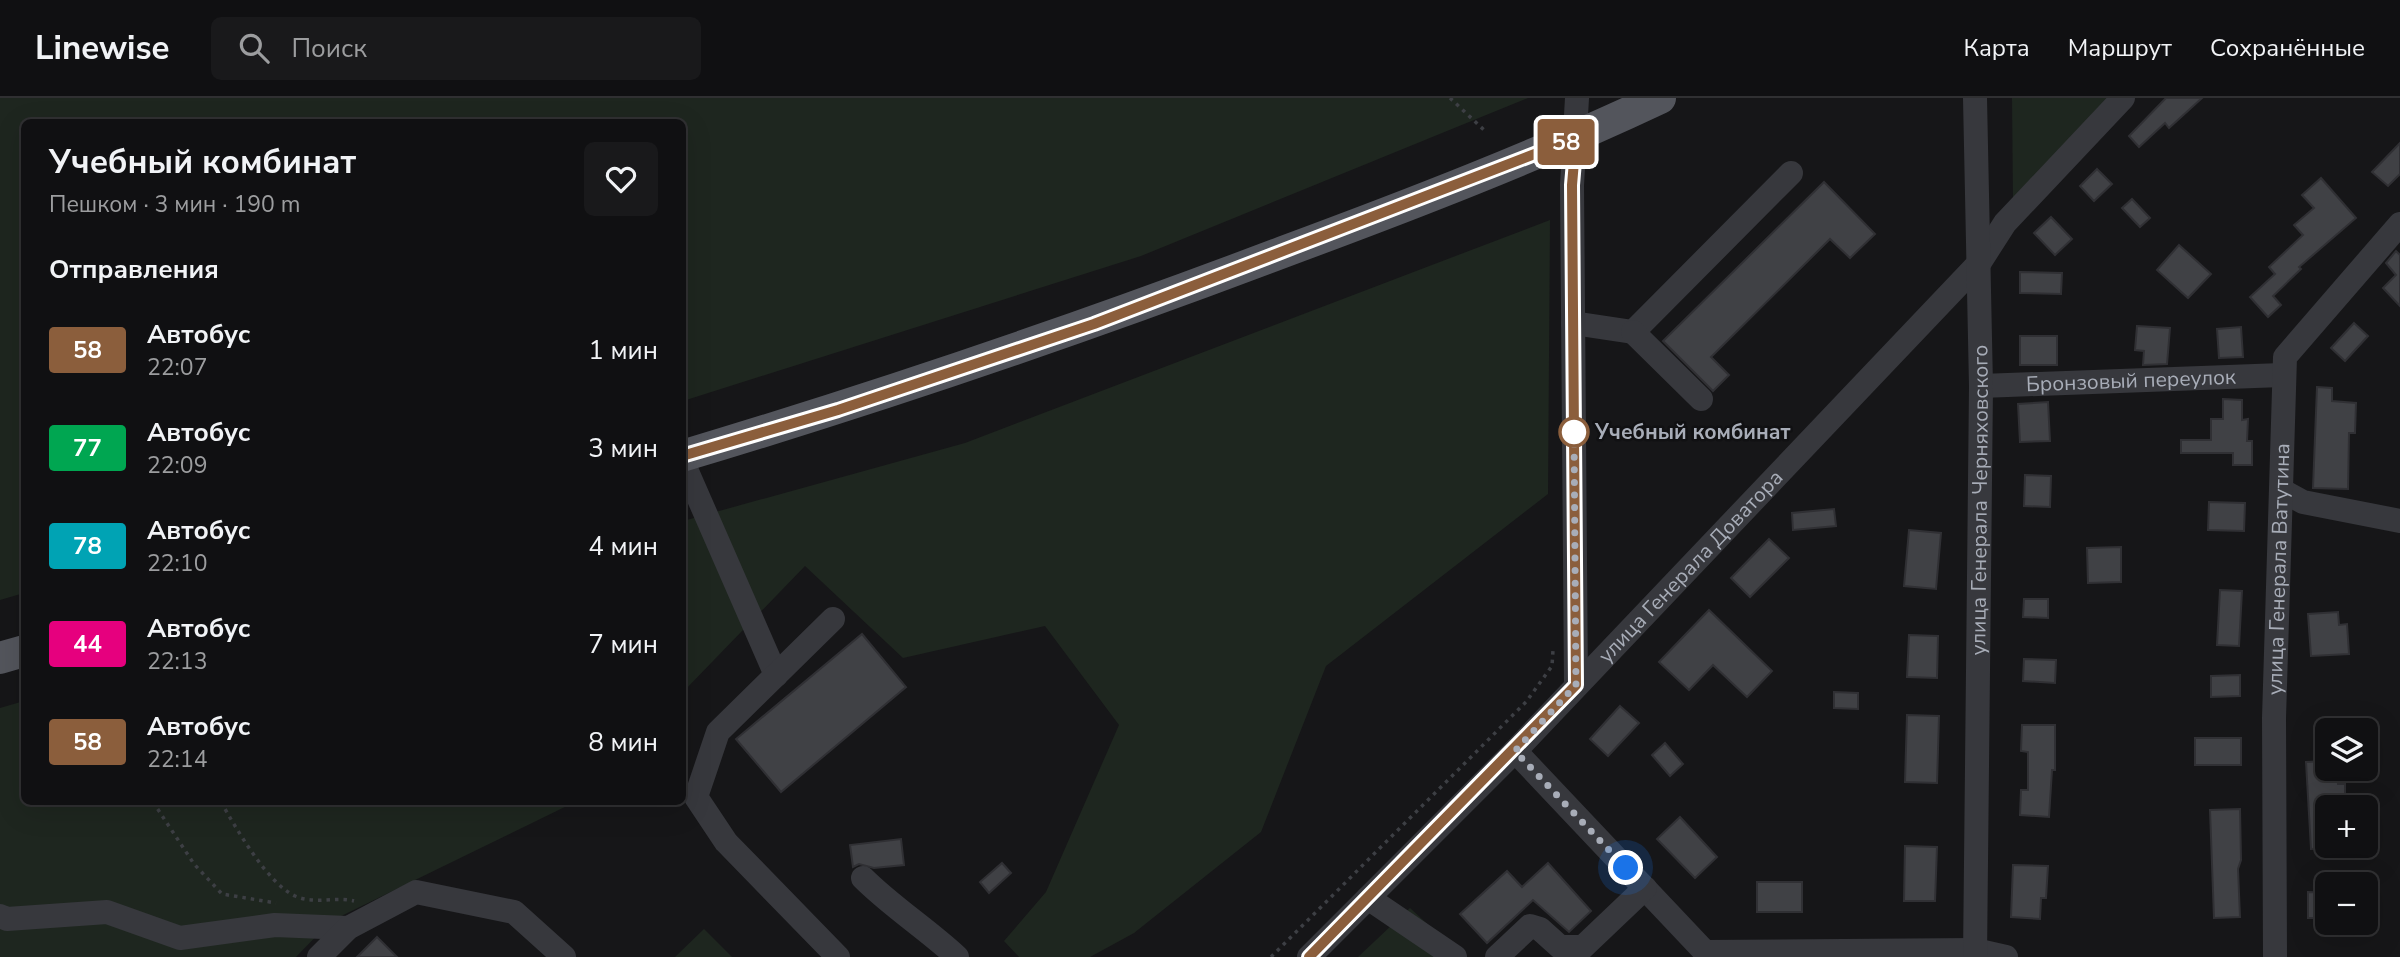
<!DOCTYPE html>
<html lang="ru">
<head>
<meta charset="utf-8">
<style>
	:root { --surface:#101012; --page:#19191b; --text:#f1f3f6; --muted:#9c9d9f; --line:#303032 }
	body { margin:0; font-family:"Nunito Sans",sans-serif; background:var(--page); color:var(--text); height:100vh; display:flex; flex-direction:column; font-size:26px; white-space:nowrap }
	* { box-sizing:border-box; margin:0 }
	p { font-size:23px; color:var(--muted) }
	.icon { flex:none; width:38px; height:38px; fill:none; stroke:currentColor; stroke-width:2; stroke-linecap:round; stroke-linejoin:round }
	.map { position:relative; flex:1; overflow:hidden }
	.panel { position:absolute; left:21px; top:21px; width:665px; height:686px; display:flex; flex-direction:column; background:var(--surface); border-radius:10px; box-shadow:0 7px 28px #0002,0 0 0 2px var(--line) }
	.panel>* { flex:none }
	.badge { padding:0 14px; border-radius:5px; font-size:24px; line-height:46px }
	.fabs { position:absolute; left:2315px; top:620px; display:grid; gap:14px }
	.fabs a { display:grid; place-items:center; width:63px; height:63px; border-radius:10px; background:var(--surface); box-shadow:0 7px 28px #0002,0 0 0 2px var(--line); font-size:35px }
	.you { position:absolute; width:35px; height:35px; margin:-18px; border:5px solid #fff; border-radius:50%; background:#1a73e8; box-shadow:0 0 0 10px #1a73e833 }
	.map>.badge { position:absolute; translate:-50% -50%; box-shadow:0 0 0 4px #fff }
	h2 { padding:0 28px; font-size:26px; line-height:63px }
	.round { display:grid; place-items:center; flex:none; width:74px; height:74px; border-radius:10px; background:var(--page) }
	.head { display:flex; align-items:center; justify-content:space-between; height:119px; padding:0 28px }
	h1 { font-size:33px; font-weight:700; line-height:52px }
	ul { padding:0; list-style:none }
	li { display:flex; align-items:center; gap:21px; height:98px; padding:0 28px }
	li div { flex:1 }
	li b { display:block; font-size:26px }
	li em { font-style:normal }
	li .badge { min-width:77px; font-weight:700; text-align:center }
	header { display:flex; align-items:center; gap:42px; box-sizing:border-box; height:98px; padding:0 35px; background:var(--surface); border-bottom:2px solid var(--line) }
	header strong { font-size:33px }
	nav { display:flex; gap:38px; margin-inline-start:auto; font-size:24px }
	.search { width:490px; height:63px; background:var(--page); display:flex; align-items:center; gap:18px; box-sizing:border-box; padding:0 24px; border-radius:10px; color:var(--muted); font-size:26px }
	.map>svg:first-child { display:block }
</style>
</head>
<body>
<header>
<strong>Linewise</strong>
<div class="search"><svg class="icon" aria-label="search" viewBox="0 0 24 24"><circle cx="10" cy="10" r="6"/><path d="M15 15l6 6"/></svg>Поиск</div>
<nav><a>Карта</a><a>Маршрут</a><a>Сохранённые</a></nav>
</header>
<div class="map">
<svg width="2400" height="859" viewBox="0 0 2400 859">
	<rect width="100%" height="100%" fill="#161618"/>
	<g fill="#1e261f">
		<polygon points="0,0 1528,0 1141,158 683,303 682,24 24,24 24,495 0,502"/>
		<polygon points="2012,0 2116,0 2013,105"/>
		<polygon points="1550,122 1548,396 1326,568 1261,734 1134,835 1090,859 1019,859 1004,843 1046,794 1119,627 1045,528 903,560 805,468 683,594 683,423 965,345"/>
		<polygon points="24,603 24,704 575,704 331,823 296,859 0,859 0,610"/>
		<polygon points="1410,810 1463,859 1358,859"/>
		<polygon points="704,831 732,859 675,859"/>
	</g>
	<g fill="#404145" stroke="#303034" stroke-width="2">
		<polygon points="2166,0 2202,0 2169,30 2165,25 2139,49 2129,38"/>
		<polygon points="2400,45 2400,76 2388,88 2372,74"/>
		<polygon points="2097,71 2112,86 2094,103 2080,88"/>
		<polygon points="2321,80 2356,120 2299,169 2301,171 2273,198 2281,207 2268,219 2250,199 2275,176 2269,169 2303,137 2294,127 2314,110 2302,97"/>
		<polygon points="1824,84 1875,136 1850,160 1830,141 1711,259 1729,277 1713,293 1663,243"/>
		<polygon points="2132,101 2150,120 2140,129 2122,110"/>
		<polygon points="2051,119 2072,141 2055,157 2034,135"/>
		<polygon points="2179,147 2211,176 2188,200 2157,172"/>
		<polygon points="2396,153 2400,157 2400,208 2383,190 2396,177 2386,165"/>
		<polygon points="2020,174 2062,175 2061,196 2020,195"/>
		<polygon points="2354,225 2368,238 2345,263 2331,250"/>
		<polygon points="2137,228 2170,230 2167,266 2143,267 2144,253 2135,252"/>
		<polygon points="2241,229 2243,259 2219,260 2217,231"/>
		<rect x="2020" y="238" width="37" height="29"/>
		<polygon points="2317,289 2332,290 2332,303 2356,305 2355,335 2349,335 2348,391 2313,390"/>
		<polygon points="2223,301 2242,302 2242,322 2248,321 2247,343 2252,343 2252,367 2233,367 2233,355 2181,355 2181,342 2211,342 2211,321 2223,321"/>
		<polygon points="2048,304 2050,343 2020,344 2018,306"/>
		<polygon points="2025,377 2051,378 2050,409 2024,408"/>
		<polygon points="2209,404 2245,405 2244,433 2208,432"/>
		<polygon points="1834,411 1836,428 1793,432 1792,415"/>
		<polygon points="1909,432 1941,435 1936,491 1904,488"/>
		<polygon points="1769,441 1789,460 1750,499 1731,480"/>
		<polygon points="2121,449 2121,484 2088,485 2087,450"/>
		<polygon points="2220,492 2242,493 2239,548 2217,547"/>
		<polygon points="2024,501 2048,501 2048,520 2023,519"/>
		<polygon points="1709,512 1772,573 1747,599 1713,567 1689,592 1659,564"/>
		<polygon points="2338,514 2339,527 2347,526 2349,556 2311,558 2308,516"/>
		<polygon points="862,536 906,589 781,694 736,641"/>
		<polygon points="1909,537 1938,538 1937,580 1907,579"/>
		<polygon points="2024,561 2056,562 2055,585 2023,583"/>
		<polygon points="2240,577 2240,598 2211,599 2211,578"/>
		<polygon points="1834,594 1858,595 1858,611 1834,610"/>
		<polygon points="1620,608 1639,625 1608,658 1590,641"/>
		<polygon points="1907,617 1939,618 1937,685 1905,684"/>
		<polygon points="2022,627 2055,627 2055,672 2052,672 2049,719 2020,717 2021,692 2028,692 2028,654 2021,653"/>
		<rect x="2195" y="640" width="46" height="27"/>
		<polygon points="1665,645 1683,666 1670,678 1652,657"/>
		<polygon points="2328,663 2328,670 2337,670 2338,686 2345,686 2345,700 2341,700 2342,709 2328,709 2328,750 2311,751 2306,664"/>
		<polygon points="2240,711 2241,762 2238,771 2240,819 2214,820 2210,712"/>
		<polygon points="1680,719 1717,759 1695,780 1657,741"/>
		<polygon points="901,741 904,767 874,770 859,766 853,769 850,747"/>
		<polygon points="1905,748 1937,749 1935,803 1904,803"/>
		<polygon points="1002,765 1011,775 989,795 980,784"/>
		<polygon points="1548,765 1591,813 1569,834 1533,802 1487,845 1460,816 1507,773 1522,789"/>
		<polygon points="2013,767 2048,768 2046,800 2041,800 2040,821 2011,819"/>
		<rect x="1757" y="784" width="45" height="30"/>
		<polygon points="2308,794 2328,795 2328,820 2308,820"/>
		<polygon points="377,839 397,859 357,859"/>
	</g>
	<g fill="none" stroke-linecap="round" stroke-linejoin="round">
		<g stroke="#3d3f44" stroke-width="3.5" stroke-dasharray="3.5 5" stroke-linecap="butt">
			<polyline points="1450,0 1484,32"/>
			<polyline points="153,704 194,766 222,796 276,805"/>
			<path d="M221,704C236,730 267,785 295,798C315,807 335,798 354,803"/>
			<polyline points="1271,859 1526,604 1552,568 1553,552"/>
		</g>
		<g stroke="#37383d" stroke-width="24">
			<polyline points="1573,225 1633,234 1791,75"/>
			<polyline points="1633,234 1701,301"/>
			<path id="s1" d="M1981,288L2282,277"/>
			<polyline points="682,362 776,577"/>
			<polyline points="2281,392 2303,404 2400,423"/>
			<polyline points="833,521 718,634 696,699 726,744 838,859"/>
			<polyline points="1576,587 1572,87 1577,0"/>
			<polyline points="1515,653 1705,854 1975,852 2006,859"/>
			<path d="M863,780C892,809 927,831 957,859"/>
			<polyline points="1368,800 1455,859"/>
			<polyline points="0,818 7,821 107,814 180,840 275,827 348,830"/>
			<polyline points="319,859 348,830 416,794 514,814 564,859"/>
			<path id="s2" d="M1309,859L1515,653L1980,164L2005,125L2123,0"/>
			<polyline points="1497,859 1530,828 1540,831 1560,849 1583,849 1645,790"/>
			<path id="s3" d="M1975,859L1981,288L1975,0"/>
			<path id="s4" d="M2275,859L2274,620L2285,259L2400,126"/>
		</g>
		<g stroke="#53555c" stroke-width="32">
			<path d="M682,358C886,297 1085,229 1283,154C1410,107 1537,58 1660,0"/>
			<polyline points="0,560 24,553"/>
		</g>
	</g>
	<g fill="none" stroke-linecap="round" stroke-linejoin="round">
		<g stroke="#fff" stroke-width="16">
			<polyline id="line" points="682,358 838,312 1094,226 1576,40 1572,87 1576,587 1309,859"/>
		</g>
		<use href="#line" stroke="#8b5e3c" stroke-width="10"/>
		<polyline stroke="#a8adb8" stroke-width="7" stroke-dasharray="0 12.6" points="1574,334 1576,587 1515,653 1626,770"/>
	</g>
	<circle fill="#fff" stroke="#8b5e3c" stroke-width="3.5" cx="1574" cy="334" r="14"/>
	<g text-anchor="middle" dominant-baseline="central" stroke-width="5" stroke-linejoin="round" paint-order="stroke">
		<g font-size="21" fill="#a8adb8" stroke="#111113">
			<text stroke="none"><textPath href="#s1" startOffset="150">Бронзовый переулок</textPath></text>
			<text stroke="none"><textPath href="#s3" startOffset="457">улица Генерала Черняховского</textPath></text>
			<text stroke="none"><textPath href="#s2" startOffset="546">улица Генерала Доватора</textPath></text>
			<text stroke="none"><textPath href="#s4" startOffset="388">улица Генерала Ватутина</textPath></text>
		</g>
		<g font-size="21" font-weight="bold" fill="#a8adb8" stroke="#111113" text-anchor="start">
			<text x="1595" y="334">Учебный комбинат</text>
		</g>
	</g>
</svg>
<div class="fabs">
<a><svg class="icon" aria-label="layers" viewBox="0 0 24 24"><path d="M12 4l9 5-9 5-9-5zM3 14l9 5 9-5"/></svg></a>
<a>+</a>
<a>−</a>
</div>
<div class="you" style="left:1626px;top:770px"></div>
<b class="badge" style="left:1566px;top:44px;background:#8b5e3c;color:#fff">58</b>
<section class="panel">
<div class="head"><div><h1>Учебный комбинат</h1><p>Пешком · 3 мин · 190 m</p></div><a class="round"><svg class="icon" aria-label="heart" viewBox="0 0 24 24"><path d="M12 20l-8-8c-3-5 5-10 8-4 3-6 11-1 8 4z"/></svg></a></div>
<h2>Отправления</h2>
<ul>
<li><span class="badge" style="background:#8b5e3c;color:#fff">58</span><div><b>Автобус</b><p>22:07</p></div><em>1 мин</em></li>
<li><span class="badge" style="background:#00a651;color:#fff">77</span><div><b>Автобус</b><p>22:09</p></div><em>3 мин</em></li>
<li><span class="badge" style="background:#00a3b4;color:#fff">78</span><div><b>Автобус</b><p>22:10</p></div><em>4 мин</em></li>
<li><span class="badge" style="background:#e6007e;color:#fff">44</span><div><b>Автобус</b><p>22:13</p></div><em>7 мин</em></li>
<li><span class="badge" style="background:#8b5e3c;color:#fff">58</span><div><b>Автобус</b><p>22:14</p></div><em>8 мин</em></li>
</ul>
</section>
</div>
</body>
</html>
